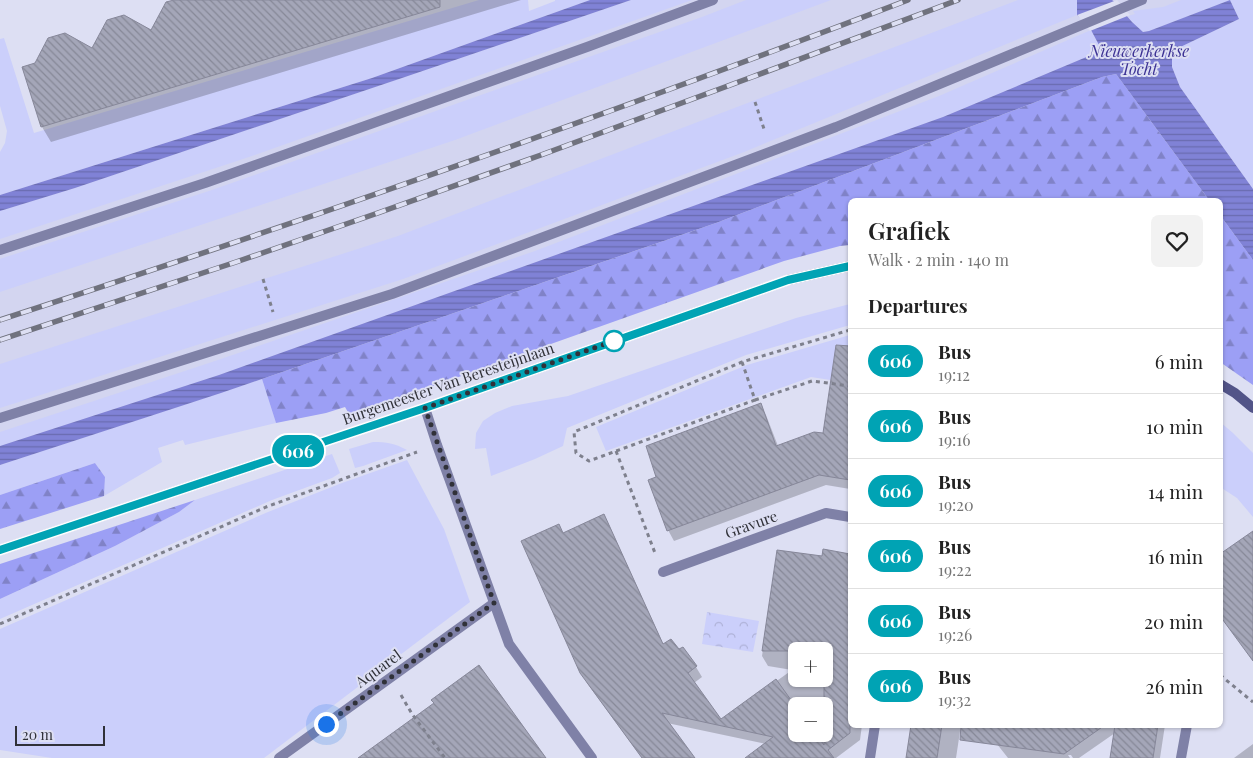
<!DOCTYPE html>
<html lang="en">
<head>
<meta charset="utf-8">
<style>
	:root { --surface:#fff; --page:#f2f2f2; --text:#222; --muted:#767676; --line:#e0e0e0 }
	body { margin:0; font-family:"Playfair Display",serif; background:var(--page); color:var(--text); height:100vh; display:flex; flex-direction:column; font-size:19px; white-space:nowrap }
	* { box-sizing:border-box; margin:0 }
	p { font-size:16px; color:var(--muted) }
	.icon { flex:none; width:28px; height:28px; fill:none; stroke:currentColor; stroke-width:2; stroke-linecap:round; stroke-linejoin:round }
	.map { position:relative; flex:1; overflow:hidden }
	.side { position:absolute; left:848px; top:198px; width:375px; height:530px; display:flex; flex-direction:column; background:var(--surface); border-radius:8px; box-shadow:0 1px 4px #0004 }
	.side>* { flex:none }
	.badge { padding:0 10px; border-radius:16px; font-size:18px; line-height:32px }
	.controls { position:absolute; left:788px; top:642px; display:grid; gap:10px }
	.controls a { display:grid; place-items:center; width:45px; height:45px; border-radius:8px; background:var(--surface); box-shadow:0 1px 4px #0004; font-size:25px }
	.scale { position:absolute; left:15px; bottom:12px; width:90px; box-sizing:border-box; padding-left:5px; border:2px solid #303138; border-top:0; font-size:14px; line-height:18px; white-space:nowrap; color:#303138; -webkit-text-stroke:4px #dddff3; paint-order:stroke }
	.you { position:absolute; width:25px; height:25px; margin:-12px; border:4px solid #fff; border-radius:50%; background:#1a73e8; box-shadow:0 0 0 8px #1a73e833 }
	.map>.badge { position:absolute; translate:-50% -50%; box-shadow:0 0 0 2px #fff }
	h2 { padding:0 20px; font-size:19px; line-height:45px }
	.round { display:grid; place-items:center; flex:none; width:52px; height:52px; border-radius:8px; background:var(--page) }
	.summary { display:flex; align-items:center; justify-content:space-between; height:85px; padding:0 20px }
	h1 { font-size:24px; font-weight:600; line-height:38px }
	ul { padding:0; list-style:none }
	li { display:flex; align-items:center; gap:15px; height:65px; padding:0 20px; border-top:1px solid var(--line) }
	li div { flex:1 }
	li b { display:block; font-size:19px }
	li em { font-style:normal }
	li .badge { min-width:55px; font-weight:700; text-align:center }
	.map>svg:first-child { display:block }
</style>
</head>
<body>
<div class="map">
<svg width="1253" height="758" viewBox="0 0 1253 758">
	<defs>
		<pattern id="forest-firs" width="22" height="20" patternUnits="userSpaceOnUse" patternTransform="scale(1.25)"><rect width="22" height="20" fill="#9c9ff5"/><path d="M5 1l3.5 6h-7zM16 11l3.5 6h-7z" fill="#8082c7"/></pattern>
		<pattern id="park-crowns" width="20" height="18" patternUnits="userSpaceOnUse" patternTransform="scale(1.25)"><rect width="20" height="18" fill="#cbcffb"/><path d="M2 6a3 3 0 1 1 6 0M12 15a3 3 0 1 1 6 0" fill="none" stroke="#afb2d8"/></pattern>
		<pattern id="water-rules" width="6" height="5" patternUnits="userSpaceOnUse" patternTransform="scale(1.25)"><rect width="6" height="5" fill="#8082d6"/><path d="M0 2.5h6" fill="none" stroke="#696baf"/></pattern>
		<pattern id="building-back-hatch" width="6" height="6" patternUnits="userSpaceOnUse" patternTransform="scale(1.25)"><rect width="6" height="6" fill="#a4a6b8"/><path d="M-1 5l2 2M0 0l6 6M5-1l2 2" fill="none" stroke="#868897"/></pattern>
	</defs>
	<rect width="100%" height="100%" fill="#dddff3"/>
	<polygon fill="#d3d5f0" points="631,0 1230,0 1149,31 1107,62 0,457 0,211 75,188 405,77"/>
	<g fill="#cbcffb">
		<polygon points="479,0 528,0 529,11 555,1 555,0 590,0 372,78 0,195 0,152 5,143 7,131 0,106 0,39 4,38 34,133"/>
		<polygon points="631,0 692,0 246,158 0,239 0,211 75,188 405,77"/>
		<polygon points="746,0 831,0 455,140 0,292 0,259 212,190 702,17"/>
		<polygon points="1018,0 1078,0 1077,15 744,152 403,279 0,408 0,364 398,236"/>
		<polygon points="1181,0 1230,0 1149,31 1142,32 1132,22 1128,16 1135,14 1133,11 1163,7"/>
		<polygon points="1230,0 1253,0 1253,189 1180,87 1172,67 1172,51 1239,19"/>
		<polygon points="1091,30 1099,45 1096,53 943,117 219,375 0,446 0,432 215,361 535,251 939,96"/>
		<polygon points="850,304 850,325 746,355 567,428 563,446 535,459 491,476 486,448 475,449 476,433 483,421 495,413 512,406 568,396 796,318"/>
		<polygon points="850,335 850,383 811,377 606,451 596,427 747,365"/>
		<polygon points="262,379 276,423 185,445 183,440 158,448 162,462 104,496 105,477 95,463 0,495 0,465"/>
		<polygon points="1220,422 1233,433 1253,453 1253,517 1237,498 1220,487"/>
		<path d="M373,442C387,442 394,443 407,450L363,466L355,468L349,449Z"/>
		<polygon points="332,454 340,473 332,478 272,500 0,619 0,599 115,546 179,512 195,500"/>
		<polygon points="407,460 444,529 470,602 264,758 52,758 0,750 0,629 268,512 342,483"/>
	</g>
	<g fill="url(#forest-firs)">
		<polygon points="1116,74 1209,200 850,200 850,245 840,246 784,261 422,390 349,414 345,407 326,413 276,423 262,379 716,223 1102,77"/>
		<polygon points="1220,215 1253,260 1253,385 1220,362"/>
		<polygon points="95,463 105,477 104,496 0,529 0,495"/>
		<polygon points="195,500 179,512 115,546 0,599 0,564"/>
	</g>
	<polygon fill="url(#park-crowns)" points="707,612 759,621 753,652 702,644"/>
	<g fill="url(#water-rules)">
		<polygon points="590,0 631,0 405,77 75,188 0,211 0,195 372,78"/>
		<polygon points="1077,0 1112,0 1115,2 1132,22 1143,32 1149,31 1230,0 1239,19 1172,51 1172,67 1180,87 1253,189 1253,260 1220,215 1220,200 1209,200 1116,74 1102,77 716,223 221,393 0,465 0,446 219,375 943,117 1096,53 1099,45 1091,30 1077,15"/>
	</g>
	<polygon fill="#dddff3" points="1117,0 1130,15 1090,31 1077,15"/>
	<g fill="#0003" fill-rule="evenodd">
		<polygon points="178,0 521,0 51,142 42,127 93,49 152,32"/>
		<polygon points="850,392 850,489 826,485 674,541 668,530 760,405 766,415 778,446 824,434"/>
		<path d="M603,515L609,525L664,646L679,651L696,667L702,677L694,683L721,721L792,670L768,666L762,656L778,551L823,558L850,555V725H862L860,740L836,758H747L766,744L667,723L693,758H642L587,683L581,672L563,534ZM796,651H824V679H796ZM796,706H824V734H796Z"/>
		<polygon points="912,725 961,725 956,758 907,758"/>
		<polygon points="982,725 1165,725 1160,758 1111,758 1115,733 1079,758 1073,758 1071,755 1068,755 1070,758 1008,758"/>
		<polygon points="1253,744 1253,758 1234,758"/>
	</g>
	<g fill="url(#building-back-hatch)" stroke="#868799">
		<polygon points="174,0 440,0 440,7 41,127 22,67 35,63 48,38 65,33 92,48 107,20 124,15 151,30 166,2"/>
		<polygon points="836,345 850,346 850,480 819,475 667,531 648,480 656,477 646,446 761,403 776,446 814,432 823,433"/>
		<polygon points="604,514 663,644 671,639 679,649 683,647 697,666 688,673 721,719 776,679 796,707 796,734 816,734 824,745 824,651 762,651 777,550 822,556 823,549 850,554 850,733 828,750 834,758 745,758 773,737 662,713 695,758 642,758 580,673 521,541 559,524 563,533"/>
		<polygon points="1253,531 1253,661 1220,616 1220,554"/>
		<polygon points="479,665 546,758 358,758 434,703 431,700"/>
		<polygon points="911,725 942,725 937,758 906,758"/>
		<polygon points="961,725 1105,725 1064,754 960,740"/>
		<polygon points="1115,725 1158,725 1153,758 1110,758"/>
	</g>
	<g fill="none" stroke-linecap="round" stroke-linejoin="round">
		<g stroke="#7e808d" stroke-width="3" stroke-dasharray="4 4" stroke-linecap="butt">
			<polyline points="755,102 765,132"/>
			<polyline points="263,279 273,312"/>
			<polyline points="742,362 755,400 589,461 576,453 574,432 742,362 850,330"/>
			<polyline points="755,400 812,381 850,386"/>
			<polyline points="616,451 655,553"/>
			<polyline points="0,624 266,507 417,452"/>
			<polyline points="1220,675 1253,702"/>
			<polyline points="401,695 412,714 445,758"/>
		</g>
		<g stroke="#7f81a7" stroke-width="10">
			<polyline points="0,250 205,183 587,47 713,0"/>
			<polyline points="0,418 392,294 836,127 1142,0"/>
		</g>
		<g stroke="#7f81a7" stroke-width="10">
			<polyline points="425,408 437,445 509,644 592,758"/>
			<polyline points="663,572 826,513 850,517"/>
			<polyline points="279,758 494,603"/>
			<polyline points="870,758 875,725"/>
			<polyline points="1181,758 1187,725"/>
		</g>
		<g stroke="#525488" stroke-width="10">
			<polyline points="1220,384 1235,393 1253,408"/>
			<polyline points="0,550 425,408 788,280 850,266"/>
		</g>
		<g stroke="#70727e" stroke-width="5.5">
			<g id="rail">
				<path d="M0,320C305,221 608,115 908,0"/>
				<polyline points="0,340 236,262 375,214 541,155 752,77 958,0"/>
			</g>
		</g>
		<use href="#rail" stroke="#dddff3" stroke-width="4" stroke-dasharray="11" stroke-linecap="butt"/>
	</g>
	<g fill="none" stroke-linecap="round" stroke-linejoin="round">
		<g stroke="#fff" stroke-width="11">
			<polyline id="line" points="0,550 425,408 788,280 850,266"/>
		</g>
		<use href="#line" stroke="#00a3b4" stroke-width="8"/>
		<polyline stroke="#303138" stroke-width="5" stroke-dasharray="0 9" points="326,724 494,603 425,408 614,341"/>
	</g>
	<circle fill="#fff" stroke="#00a3b4" stroke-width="2.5" cx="614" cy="341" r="10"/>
	<g text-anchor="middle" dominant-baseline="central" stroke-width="4" stroke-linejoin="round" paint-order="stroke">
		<g font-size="15" fill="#303138" stroke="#dddff3">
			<text transform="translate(448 383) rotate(-19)">Burgemeester Van Beresteijnlaan</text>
			<text transform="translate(751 524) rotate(-20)">Gravure</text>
			<text transform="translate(378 668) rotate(-36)">Aquarel</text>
		</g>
		<g font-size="16" font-style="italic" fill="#3c3294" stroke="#dddff3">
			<text x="1139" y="50">Nieuwerkerkse<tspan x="1139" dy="18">Tocht</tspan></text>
		</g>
	</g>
</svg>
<div class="controls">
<a>+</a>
<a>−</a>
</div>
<div class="scale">20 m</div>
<div class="you" style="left:326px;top:724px"></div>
<b class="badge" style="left:298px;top:451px;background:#00a3b4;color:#fff">606</b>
<section class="side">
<div class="summary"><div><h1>Grafiek</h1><p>Walk · 2 min · 140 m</p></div><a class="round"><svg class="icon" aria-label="heart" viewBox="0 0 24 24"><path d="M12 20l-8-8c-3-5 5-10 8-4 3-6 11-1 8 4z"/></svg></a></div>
<h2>Departures</h2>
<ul>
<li><span class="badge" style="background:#00a3b4;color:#fff">606</span><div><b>Bus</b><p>19:12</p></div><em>6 min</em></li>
<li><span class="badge" style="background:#00a3b4;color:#fff">606</span><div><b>Bus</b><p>19:16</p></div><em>10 min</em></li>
<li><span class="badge" style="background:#00a3b4;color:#fff">606</span><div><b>Bus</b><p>19:20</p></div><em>14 min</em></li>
<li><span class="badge" style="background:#00a3b4;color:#fff">606</span><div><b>Bus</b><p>19:22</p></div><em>16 min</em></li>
<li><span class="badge" style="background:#00a3b4;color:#fff">606</span><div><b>Bus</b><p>19:26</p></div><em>20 min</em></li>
<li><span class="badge" style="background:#00a3b4;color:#fff">606</span><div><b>Bus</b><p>19:32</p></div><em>26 min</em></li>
</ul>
</section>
</div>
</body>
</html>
